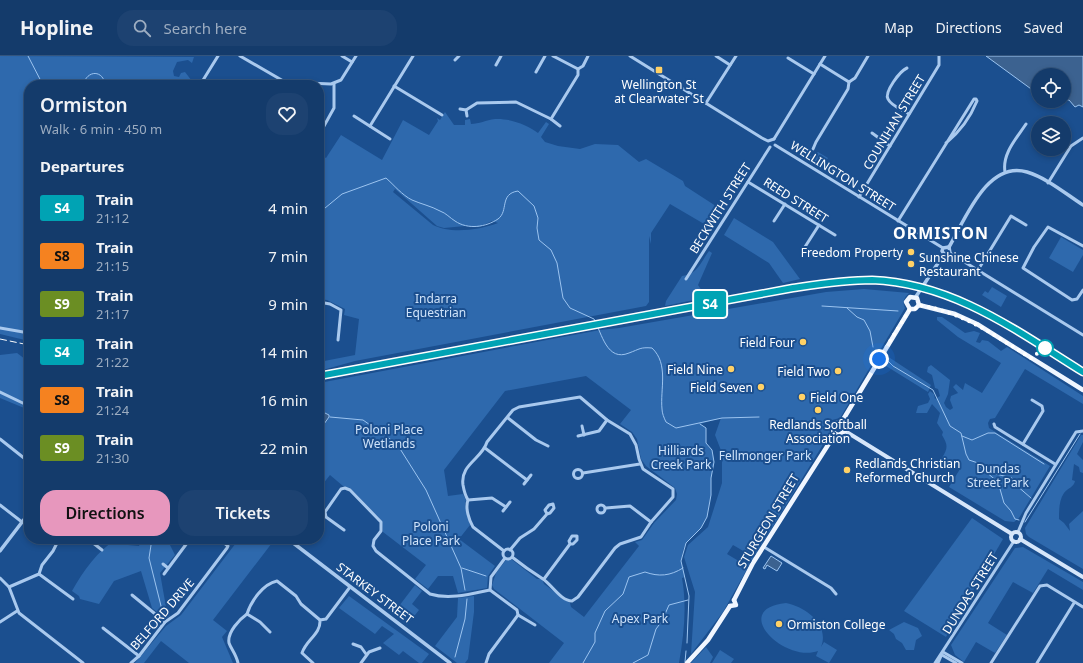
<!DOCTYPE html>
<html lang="en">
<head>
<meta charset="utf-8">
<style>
	:root { --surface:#143b6b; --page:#1d4271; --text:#f1f3f6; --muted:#9dadc1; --line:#33557e; --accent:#e797bd }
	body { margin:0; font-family:"Noto Sans",sans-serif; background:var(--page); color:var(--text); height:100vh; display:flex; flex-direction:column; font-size:15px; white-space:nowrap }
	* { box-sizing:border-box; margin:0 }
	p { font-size:13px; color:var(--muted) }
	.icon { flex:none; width:22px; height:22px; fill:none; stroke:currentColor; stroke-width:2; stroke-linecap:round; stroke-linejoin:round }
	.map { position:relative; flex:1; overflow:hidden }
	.sheet { position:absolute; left:24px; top:24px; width:300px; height:464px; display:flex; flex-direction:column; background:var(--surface); border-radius:16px; box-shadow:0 2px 6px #0003,0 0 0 1px var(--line) }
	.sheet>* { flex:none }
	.badge { padding:0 8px; border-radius:3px; font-size:14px; line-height:26px }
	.fabs { position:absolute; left:1031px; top:12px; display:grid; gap:8px }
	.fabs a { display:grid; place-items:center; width:40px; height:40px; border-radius:50%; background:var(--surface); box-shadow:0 2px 6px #0003,0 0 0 1px var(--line); font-size:20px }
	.you { position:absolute; width:20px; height:20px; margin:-10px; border:3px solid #fff; border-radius:50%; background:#1a73e8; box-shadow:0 0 0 6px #1a73e833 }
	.map>.badge { position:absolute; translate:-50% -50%; box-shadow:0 0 0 2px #fff }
	h2 { padding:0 16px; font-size:15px; line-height:36px }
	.round { display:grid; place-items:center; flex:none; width:42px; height:42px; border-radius:16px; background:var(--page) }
	.headline { display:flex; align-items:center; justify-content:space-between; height:68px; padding:0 16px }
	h1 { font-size:19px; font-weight:600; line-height:30px }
	.cta { display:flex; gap:8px; margin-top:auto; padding:8px 16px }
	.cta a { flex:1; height:46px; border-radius:16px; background:var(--accent); color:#111; font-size:16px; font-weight:600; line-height:46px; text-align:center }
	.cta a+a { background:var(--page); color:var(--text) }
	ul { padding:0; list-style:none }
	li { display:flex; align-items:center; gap:12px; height:48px; padding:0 16px }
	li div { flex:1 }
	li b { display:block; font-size:15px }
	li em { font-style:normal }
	li .badge { min-width:44px; font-weight:700; text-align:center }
	header { display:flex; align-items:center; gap:24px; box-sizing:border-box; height:56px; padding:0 20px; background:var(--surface); border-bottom:1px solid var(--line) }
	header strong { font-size:19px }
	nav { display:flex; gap:22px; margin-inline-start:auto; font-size:14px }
	.search { width:280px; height:36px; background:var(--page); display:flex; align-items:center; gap:10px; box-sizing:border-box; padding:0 14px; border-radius:16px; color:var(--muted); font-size:15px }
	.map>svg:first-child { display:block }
</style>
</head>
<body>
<header>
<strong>Hopline</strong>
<div class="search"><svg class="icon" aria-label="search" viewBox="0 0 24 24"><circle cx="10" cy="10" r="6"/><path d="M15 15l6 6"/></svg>Search here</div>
<nav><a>Map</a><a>Directions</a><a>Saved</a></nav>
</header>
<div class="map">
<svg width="1083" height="607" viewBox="0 0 1083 607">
	<rect width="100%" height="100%" fill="#1b4f8f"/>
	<g fill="#2e69ad" fill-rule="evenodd">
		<polygon points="0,0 194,1 192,7 188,4 177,6 173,15 174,20 179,21 181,17 185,16 195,29 111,29 110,26 110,29 29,29 29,285 0,278"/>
		<path d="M445,56L454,69H465V64L470,63L471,68C479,68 486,64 495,63C509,62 528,69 538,77L546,66L549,68L541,81L545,86L558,90L580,93L595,88L618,89L639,106L646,103L683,125L685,130L722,154L711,172L670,148L651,177V188L649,180V246L646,250L355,305L319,315V306L355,299L359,263L344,259L345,253L327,244L319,243V98L326,102L341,79L382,104L403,64L429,79L438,65L437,62L440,64ZM395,133L437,170L444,172L465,170L479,171L492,165L498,167C480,174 450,178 433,169L393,136Z"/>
		<polygon points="818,96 828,102 822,110 805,99 812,100"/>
		<polygon points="734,162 773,186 800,223 783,227 769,207 724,179"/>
		<polygon points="1061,181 1083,194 1083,199 1073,216 1049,202"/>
		<path d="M709,195L712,197L698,229L702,235L713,237V240L665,250L666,245L682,220C698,218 700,207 709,195Z"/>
		<polygon points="992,231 1007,240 1001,251 982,239 985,235 988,237"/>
		<path d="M864,233L909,237C904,242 902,245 905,252L840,362L832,364L828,370L830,377L751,506L723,556L691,598L695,536L684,501L688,489L708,471L722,427V397L715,379L721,362L700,368L706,372V387L712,394L714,406L711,422V439L707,461L701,472L686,487L683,494L681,505L685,521L682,522C687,551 684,578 679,607H549L564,587L494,533L492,529L496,517L506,504L511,503L537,523H542L544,528L570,547L571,551L584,561L639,490L635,486L642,484L654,467L676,444L677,438L675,432L646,410L641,403L637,383L632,376L620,368L631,354L586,320L505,335L444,414L448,440L463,438L466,444L465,448L470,469L459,483L495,510L488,520L487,532L458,537L453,520H438L428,533L415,523L426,509L383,476L382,465L350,432L343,430L330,419L319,433V327L600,274L619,272L826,236ZM733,489L752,500L747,510L727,498Z"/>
		<path d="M937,261H942L965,277L974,275L980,277L976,286L980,287L982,284L988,285L1001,295L1007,291L1083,340V348L1025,313L995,362L990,363L988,367L989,372L1050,410L1019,462L1014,466L1005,465L949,431L960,413L942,402C948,392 948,389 942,379L943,376L937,367L940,357L932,348L927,357H916L918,350L928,347L930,343L928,338L930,335L934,338L935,343L940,340L938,333L935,332L932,319L927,316L928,311L931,309L950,324L948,338L944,347L946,351L950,354L953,352L950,344L951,340L958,337L953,331L956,328L963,334L965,327L982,337L1001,307L958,281L937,264Z"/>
		<polygon points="17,297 29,306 29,354 0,342 0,299"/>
		<polygon points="887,300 931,329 928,336 886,310 884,306"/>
		<path d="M1081,379H1083V386L1077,398L1083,404V417L1080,416L1079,411L1074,408L1072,424L1075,425C1074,431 1068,432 1064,437C1059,444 1059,454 1059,463L1064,467L1070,475L1069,468L1083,455V513L1029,481L1026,478L1025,472Z"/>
		<polygon points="972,462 1003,483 946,581 904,555"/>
		<path d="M117,483L128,489L139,490L141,483H167L175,499L160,517L166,551L170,560L166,563L152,552L141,515L114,525L99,548L80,543L79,540L72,535C83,515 98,494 117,483Z"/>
		<polygon points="239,483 275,483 213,564 227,575 222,581 233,607 189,607 161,585 144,607 135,607 166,570 181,559"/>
		<polygon points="1023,491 1083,526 1083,534 1048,513 1033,537 1013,526 988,567 1007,579 995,597 976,586 964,606 955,599 951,589 1015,492"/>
		<polygon points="415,529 422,535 412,548 419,554 407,569 393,558"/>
		<polygon points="349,540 429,598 422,607 419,607 403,595 399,599 383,587 394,578 382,570 375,578 339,552"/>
		<polygon points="474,540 474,556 468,603 465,607 457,607 435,590 457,561 458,542"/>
		<path d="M786,547C806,551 830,569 821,591L824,586L837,594L829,607L816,600L818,595C784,607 729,553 786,547Z"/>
		<polygon points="904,566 918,572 922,580 916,584 914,594 906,594 902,587 896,583 894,578 889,574"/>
		<polygon points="706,591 713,601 710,607 691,607"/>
		<polygon points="720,594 734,603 731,607 712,607"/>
	</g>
	<g fill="#3c6290" stroke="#9cc4f0">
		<polygon points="986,0 1083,0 1083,51 1079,49 1075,51 1069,44 1066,44 1060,49 1048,45 1064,45 1064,19 1038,19 1038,38"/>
		<polygon points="319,354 329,359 329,361 319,375"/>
		<polygon points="771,500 782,507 777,515 767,509 765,513 763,512"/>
	</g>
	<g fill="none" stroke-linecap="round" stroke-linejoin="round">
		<g stroke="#9cc4f0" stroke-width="1">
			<polyline points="28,0 43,29"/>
			<path d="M83,29C87,13 104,14 105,29"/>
			<path d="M319,157L342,138L386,122C394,129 402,139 412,144C421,148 431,150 440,155C446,157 450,162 455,165C468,174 486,171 498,163C509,155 499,138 518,135L534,150L538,162L537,172L539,184L551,194L557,207L563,242L570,252L594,263C602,278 607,306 629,297C640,293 640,291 652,292C669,308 660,333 662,353C662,357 664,362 666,366L676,372L722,362L759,361"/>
			<polyline points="822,250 898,255"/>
			<polyline points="847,252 857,261 864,264 870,275 873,291"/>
			<polyline points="885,302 893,310 933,334 950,370 961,377 966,398 969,404 984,409 996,418 1012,422 1016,429 1031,442"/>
			<polyline points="330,361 363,364 397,388 426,434 461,512 465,534"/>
			<polyline points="962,380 972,384 988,377 995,377 1044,408"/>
			<polyline points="978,408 980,411 998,426 1004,447 1011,455 1015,463 1019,464"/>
			<polyline points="1025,466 1080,378"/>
			<polyline points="152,483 149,502 162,554"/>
			<polyline points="462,512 486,520"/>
			<polyline points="687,587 689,540 681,505 686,487 701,472 707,461 711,439 711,422 714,406 712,394 706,387 706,372 700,368"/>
			<polyline points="455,601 465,563 467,543"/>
			<polyline points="685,606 686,595"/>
			<path d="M583,607L595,586V577L605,555L623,538L629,521L645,516C659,521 670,520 683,512"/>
			<polyline points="633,607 648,599 656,573 662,565 669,549 688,544"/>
		</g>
		<g stroke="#a9c9ee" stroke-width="3">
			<polyline points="240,0 285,26 331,28 341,24 356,0"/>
			<polyline points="342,0 352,6"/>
			<polyline points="553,0 578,13"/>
			<polyline points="630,0 762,82 768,85 774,83"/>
			<polyline points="716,0 730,9"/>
			<polyline points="788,2 814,18"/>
			<polyline points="455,4 459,0"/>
			<polyline points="820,8 849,26 855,22 868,0"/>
			<polyline points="496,9 501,0"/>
			<path d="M907,12C900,15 884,36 888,43C891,50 903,54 909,58"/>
			<polyline points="536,16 545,0"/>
			<polyline points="200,29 218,0"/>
			<polyline points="394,30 442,59"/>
			<polyline points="706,47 736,0"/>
			<polyline points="460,53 466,54 467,60"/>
			<polyline points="466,54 477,47 516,46 551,63 560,70"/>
			<polyline points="354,60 390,83"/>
			<polyline points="551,63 578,19 578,13 583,10 588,0"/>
			<polyline points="370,70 413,0"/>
			<polyline points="872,77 890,90"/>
			<polyline points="319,79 334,52 334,28"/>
			<polyline points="774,83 825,0"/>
			<polyline points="775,89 943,192"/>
			<polyline points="813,93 816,86 848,33 849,26"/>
			<path d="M1005,116C1002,98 1016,83 1026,68"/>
			<polyline points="748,126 835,179"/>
			<polyline points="1048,127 1071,90 1083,82"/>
			<polyline points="859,141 939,9 939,0"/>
			<polyline points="774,165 785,148"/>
			<path d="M898,165L974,43H976L977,45C970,62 961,75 946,87"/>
			<polyline points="1083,190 1048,171 1034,191 1023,212 1072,244 1077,243 1083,234"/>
			<polyline points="803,194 819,169"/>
			<polyline points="950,197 1083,279"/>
			<polyline points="978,214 1011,160 1026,169"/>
			<polyline points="686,223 770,91"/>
			<polyline points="319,246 330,248 341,254 338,284"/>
			<polyline points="0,272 29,277"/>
			<polyline points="0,336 29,350"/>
			<polyline points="508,362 536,384 548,390"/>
			<polyline points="994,368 995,371 1055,408"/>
			<polyline points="582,370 584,379"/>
			<polyline points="578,380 599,375 607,364"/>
			<polyline points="0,383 29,406"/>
			<polyline points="1023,388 1043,355 1042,350 1032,344"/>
			<polyline points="485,392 527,424"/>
			<circle cx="578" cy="418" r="4.5"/>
			<polyline points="583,417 640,408"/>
			<polyline points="524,428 531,419"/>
			<polyline points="468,444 492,442 506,451"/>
			<polyline points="0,449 22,466"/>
			<circle cx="601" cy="453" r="4"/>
			<polyline points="606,452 630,450 651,466"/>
			<polyline points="503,455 510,446"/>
			<path d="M344,474L326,461L325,456L341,433L345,432L350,434L381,466V475L374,484L373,490L376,495L430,538C449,544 471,538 490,534"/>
			<polyline points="1018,476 1026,457 1076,376 1083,375"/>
			<polyline points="88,483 102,494"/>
			<polyline points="764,491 831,532 836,538"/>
			<circle cx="508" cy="498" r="5"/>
			<polyline points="510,494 520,482 534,473 547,458 550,457 554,452 553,448 549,449 545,454 547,458"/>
			<path d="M504,495L473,471C469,464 465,452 468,444C465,439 464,435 463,429C460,408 482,403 487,386L513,354L519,351L580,341L607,364L630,378L636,389L639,403L643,413L673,433V441L651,466L641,481L620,488L615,492L578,541L572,545C561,545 552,529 543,523C532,516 522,509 512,501"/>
			<polyline points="163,508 168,512"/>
			<polyline points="39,518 73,543"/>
			<polyline points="164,518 190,483"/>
			<polyline points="0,522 9,531 19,557 83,607"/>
			<polyline points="544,523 570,488 569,485 572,480 577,480 577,484 573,488 570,488"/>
			<polyline points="9,531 39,518 42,509 53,495 59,483"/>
			<polyline points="132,539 165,566"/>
			<polyline points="247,558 260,566 270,576"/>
			<polyline points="518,559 535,569"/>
			<polyline points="0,566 17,555"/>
			<polyline points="103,572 139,600"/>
			<polyline points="353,588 361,591 366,598"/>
			<polyline points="943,596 962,607"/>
			<polyline points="942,599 956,607"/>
			<polyline points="131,607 139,600 165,566 178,557 227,492 228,490 219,483"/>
			<path d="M238,607C236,598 231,593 229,587C227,576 240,563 247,558C251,545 263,528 277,525L296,540L301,548L320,564"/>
			<path d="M313,607L302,597C306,584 321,578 320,564L326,563L350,531"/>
			<polyline points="361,607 369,596 380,592"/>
			<polyline points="486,607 489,598 518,559 517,554 490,534 491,521 505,502"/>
			<polyline points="935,607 1014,485"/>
			<polyline points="938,607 941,600"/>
			<polyline points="991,607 1040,530 1047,529 1083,551"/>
			<polyline points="1037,607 1074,547"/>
		</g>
		<g stroke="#a9c9ee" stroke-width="3.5">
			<path d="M949,191C965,164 987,104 1027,116C1047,122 1066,138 1083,149"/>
			<polyline points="944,198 942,195 943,192 949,191"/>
			<polyline points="944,198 950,197 949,191"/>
			<polyline points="915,242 944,198"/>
			<polyline points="288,483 450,607"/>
			<polyline points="0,495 29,457"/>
		</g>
		<g stroke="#d6e6fa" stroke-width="4">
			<polyline points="845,375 1012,478"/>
			<circle cx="1016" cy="481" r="5"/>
			<polyline points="1020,483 1083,521"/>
		</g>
		<g stroke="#f0f6ff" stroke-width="4.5">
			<polyline points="919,249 955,258 977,268 1083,334"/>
			<polyline points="910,253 906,246 910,241 917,242 919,249"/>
			<polyline points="910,253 915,253 919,249"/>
			<polyline points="841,367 910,253"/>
			<polyline points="835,378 839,379 845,375 845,370 841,367"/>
			<path d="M835,378C832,374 832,370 836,367H841"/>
			<polyline points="734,544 753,507 835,378"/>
			<polyline points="730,550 736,549 734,544"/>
			<polyline points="687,607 708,584 730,550"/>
		</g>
		<g stroke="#fff" stroke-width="1" stroke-dasharray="7 3" stroke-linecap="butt">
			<polyline points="0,283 29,289"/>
			<path d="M319,320L793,232C820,228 845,224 872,224C952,226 1017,275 1083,315"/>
		</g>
	</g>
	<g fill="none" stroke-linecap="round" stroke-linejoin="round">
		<g stroke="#fff" stroke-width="9">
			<path id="line" d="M319,320L793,232C820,228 845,224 872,224C953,227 1017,275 1083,316"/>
		</g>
		<use href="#line" stroke="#00a3b4" stroke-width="6"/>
		<path stroke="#fff" stroke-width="4" stroke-dasharray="0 7.2" d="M879,303L910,253H915L919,249C965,257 992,278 1031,302L1045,292"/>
	</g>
	<g fill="#ffd166" stroke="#1b4f8f" stroke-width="1.5">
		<rect x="655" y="10" width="8" height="8" rx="2"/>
		<circle cx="911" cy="196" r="4"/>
		<circle cx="911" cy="208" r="4"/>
		<circle cx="803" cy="286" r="4"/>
		<circle cx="731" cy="313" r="4"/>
		<circle cx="838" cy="315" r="4"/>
		<circle cx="761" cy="331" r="4"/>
		<circle cx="802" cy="341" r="4"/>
		<circle cx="818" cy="354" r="4"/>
		<circle cx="847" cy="414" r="4"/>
		<circle cx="779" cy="568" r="4"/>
	</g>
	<circle fill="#fff" stroke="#00a3b4" stroke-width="2" cx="1045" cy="292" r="8"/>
	<g text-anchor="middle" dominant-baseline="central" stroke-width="4" stroke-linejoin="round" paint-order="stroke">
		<g font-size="12" fill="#fff" stroke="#1b4f8f" text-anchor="end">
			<text x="659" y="28" text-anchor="middle">Wellington St<tspan x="659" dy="14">at Clearwater St</tspan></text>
			<text x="903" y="196">Freedom Property</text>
			<text x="919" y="201" text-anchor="start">Sunshine Chinese<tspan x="919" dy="14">Restaurant</tspan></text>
			<text x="795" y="286">Field Four</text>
			<text x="723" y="313">Field Nine</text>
			<text x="830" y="315">Field Two</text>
			<text x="753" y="331">Field Seven</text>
			<text x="810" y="341" text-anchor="start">Field One</text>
			<text x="818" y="368" text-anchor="middle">Redlands Softball<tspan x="818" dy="14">Association</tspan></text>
			<text x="855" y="407" text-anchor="start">Redlands Christian<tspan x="855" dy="14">Reformed Church</tspan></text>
			<text x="787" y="568" text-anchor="start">Ormiston College</text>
		</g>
		<g font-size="12" fill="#fff" stroke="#1b4f8f">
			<text transform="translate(894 66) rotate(-59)">COUNIHAN STREET</text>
			<text transform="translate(843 120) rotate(32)">WELLINGTON STREET</text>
			<text transform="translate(796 144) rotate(32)">REED STREET</text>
			<text transform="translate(720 152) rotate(-58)">BECKWITH STREET</text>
			<text transform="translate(768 465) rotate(-59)">STURGEON STREET</text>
			<text transform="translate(375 537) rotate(37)">STARKEY STREET</text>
			<text transform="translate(970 537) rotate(-58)">DUNDAS STREET</text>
			<text transform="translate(162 558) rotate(-49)">BELFORD DRIVE</text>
		</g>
		<g font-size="12" fill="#cfe3fa" stroke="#1b4f8f">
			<text x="436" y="242">Indarra<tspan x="436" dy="14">Equestrian</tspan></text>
			<text x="389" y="373">Poloni Place<tspan x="389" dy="14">Wetlands</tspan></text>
			<text x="681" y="394">Hilliards<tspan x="681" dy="14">Creek Park</tspan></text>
			<text x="765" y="399">Fellmonger Park</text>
			<text x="998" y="412">Dundas<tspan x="998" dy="14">Street Park</tspan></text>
			<text x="431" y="470">Poloni<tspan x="431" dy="14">Place Park</tspan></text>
			<text x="640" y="562">Apex Park</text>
		</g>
		<g font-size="16" font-weight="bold" letter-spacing="1" fill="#fff" stroke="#1b4f8f">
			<text x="941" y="177">ORMISTON</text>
		</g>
	</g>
</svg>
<div class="fabs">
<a><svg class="icon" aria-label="locate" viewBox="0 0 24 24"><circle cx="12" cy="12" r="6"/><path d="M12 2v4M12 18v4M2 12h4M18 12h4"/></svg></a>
<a><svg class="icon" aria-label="layers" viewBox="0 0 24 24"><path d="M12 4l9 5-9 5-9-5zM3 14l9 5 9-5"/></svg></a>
</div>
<div class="you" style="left:879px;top:303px"></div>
<b class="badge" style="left:710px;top:248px;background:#00a3b4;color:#fff">S4</b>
<section class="sheet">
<div class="headline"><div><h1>Ormiston</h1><p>Walk · 6 min · 450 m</p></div><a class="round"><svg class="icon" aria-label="heart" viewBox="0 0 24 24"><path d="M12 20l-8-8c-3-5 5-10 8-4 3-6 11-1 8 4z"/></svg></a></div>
<h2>Departures</h2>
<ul>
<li><span class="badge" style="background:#00a3b4;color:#fff">S4</span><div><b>Train</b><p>21:12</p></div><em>4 min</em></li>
<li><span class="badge" style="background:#f58220;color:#111">S8</span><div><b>Train</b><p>21:15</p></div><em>7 min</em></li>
<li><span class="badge" style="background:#6b8e23;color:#fff">S9</span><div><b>Train</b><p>21:17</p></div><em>9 min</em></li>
<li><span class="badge" style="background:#00a3b4;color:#fff">S4</span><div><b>Train</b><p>21:22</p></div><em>14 min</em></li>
<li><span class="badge" style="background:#f58220;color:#111">S8</span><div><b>Train</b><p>21:24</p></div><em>16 min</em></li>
<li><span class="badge" style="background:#6b8e23;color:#fff">S9</span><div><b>Train</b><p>21:30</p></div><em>22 min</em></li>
</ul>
<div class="cta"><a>Directions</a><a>Tickets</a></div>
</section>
</div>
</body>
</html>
